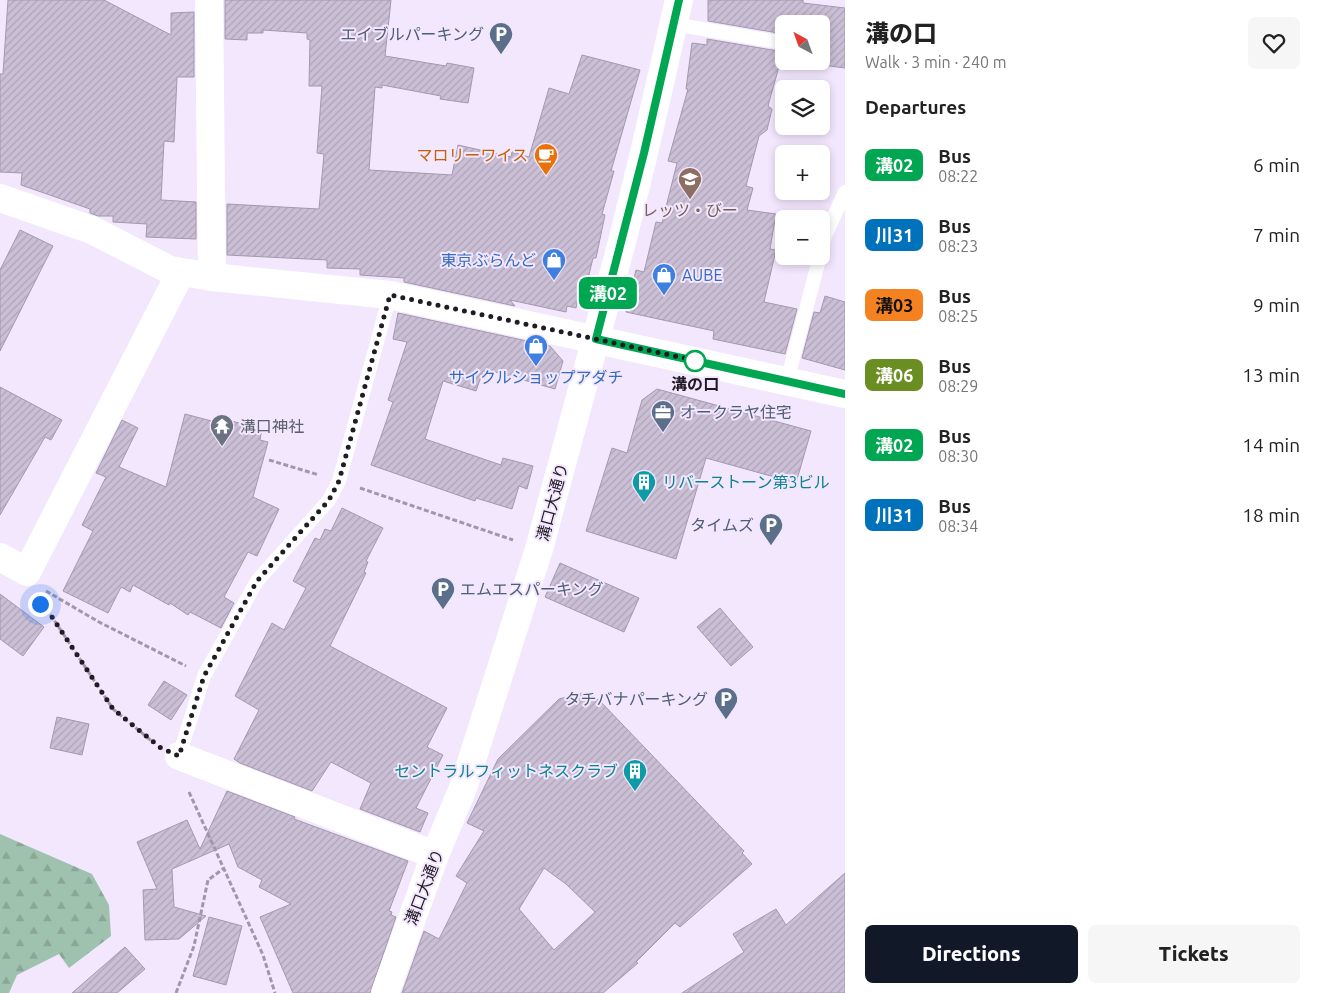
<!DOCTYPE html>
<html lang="en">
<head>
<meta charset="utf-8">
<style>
	:root { --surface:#fff; --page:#f6f6f6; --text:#222; --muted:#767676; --accent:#111827 }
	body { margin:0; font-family:Ubuntu,"Noto Sans JP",sans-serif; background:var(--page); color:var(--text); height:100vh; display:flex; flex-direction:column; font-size:19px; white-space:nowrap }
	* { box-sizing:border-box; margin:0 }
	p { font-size:16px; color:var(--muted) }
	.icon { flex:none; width:28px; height:28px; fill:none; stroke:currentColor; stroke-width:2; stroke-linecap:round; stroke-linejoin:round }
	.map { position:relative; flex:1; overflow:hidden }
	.sheet { display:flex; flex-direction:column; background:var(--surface); width:475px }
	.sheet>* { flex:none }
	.badge { padding:0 10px; border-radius:8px; font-size:18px; line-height:32px }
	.needle { width:32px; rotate:319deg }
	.fabs { position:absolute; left:775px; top:15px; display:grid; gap:10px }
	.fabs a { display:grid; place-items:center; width:55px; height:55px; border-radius:8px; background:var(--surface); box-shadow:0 2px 8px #0003; font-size:25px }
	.you { position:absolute; width:25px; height:25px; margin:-12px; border:4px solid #fff; border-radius:50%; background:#1a73e8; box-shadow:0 0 0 8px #1a73e833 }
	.map>.badge { position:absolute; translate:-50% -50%; box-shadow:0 0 0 2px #fff }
	h2 { padding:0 20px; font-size:19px; line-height:45px }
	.round { display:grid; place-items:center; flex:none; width:52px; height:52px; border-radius:8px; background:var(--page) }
	.headline { display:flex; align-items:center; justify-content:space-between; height:85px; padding:0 20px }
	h1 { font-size:24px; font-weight:800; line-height:38px }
	.action { display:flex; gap:10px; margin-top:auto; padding:10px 20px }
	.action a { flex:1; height:58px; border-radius:8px; background:var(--accent); color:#fff; font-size:20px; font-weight:800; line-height:58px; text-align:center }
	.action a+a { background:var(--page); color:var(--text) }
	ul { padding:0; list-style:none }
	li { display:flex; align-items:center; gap:15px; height:70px; padding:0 20px }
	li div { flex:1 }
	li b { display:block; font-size:19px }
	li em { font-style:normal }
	li .badge { min-width:55px; font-weight:700; text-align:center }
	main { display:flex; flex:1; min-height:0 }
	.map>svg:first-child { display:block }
</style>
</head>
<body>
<main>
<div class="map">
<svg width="845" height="993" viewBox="0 0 845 993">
	<defs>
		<pattern id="forest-firs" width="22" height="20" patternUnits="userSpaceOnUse" patternTransform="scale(1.25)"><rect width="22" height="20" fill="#9fc2af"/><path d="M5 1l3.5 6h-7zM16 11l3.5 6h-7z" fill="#89a696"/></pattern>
		<pattern id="building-hatch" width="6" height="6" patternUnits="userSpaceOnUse" patternTransform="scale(1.25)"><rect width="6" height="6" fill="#cbbfd6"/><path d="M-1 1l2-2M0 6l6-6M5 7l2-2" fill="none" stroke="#aea4b8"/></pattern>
	</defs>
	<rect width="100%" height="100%" fill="#f3e7fe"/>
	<polygon fill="url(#forest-firs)" points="0,834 92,874 109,905 111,936 69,968 59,954 17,975 9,993 0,993"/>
	<g fill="url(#building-hatch)" stroke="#a498ae" fill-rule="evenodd">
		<polygon points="8,0 104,0 171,35 171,13 194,12 194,77 177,77 174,142 164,141 161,200 196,202 196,239 146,237 147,224 113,222 113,216 98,216 90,213 90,209 21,185 22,173 0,172 0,74 3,74"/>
		<polygon points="225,0 391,0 385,56 446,66 447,63 474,68 468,103 440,99 441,96 382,85 382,88 375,87 369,170 452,175 458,145 511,157 512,152 529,157 549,88 569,94 582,55 640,70 611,171 614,171 602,214 605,215 596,258 593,258 583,299 578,298 576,308 567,306 566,312 510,300 515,306 404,282 404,278 360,275 360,269 327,268 327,260 227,255 227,204 319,209 324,154 317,153 322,86 309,86 310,40 307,39 307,33 263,30 263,33 247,33 247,40 225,39"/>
		<polygon points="708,0 803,0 803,3 845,8 845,68 792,61 821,61 821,24 784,24 784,34 708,21"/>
		<polygon points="707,39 784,52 784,60 779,60 778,70 768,106 772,109 767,130 759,136 746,186 753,188 747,210 776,214 770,249 776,250 764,302 797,309 785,354 713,339 714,331 626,312 636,270 644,272 656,222 662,223 677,163 668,161 688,89 686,89 692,43 707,45"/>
		<polygon points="20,230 53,246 0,351 0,270"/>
		<polygon points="825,296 845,302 845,370 802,358 814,312 820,313"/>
		<polygon points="398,313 550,346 563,361 555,389 492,371 491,373 483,371 476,391 443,381 425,439 501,465 503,458 533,466 527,489 519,486 512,509 476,498 475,501 371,465 393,402 388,400 407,342 393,339"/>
		<polygon points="0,387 62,420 51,440 45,437 0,515"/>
		<polygon points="657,389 811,431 796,483 706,458 676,559 586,531 612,448 627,453 642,400"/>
		<polygon points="185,414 223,424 224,419 262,429 260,440 268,442 253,497 279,509 257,556 248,552 224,597 234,603 221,628 190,612 188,615 170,603 169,605 133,585 130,592 121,587 108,613 63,591 93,531 82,525 106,477 96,473 122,420 138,428 119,467 166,487"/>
		<polygon points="342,508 383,528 366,561 368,562 364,572 366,573 330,646 447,708 427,747 443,755 416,808 428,813 420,832 360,809 371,783 331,762 312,791 240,763 234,759 259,710 235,696 272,623 284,630 306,588 293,581 315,538 320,540 325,529 331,531"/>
		<polygon points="560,563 639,598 624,632 545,597"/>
		<polygon points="0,594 44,627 23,656 0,639"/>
		<polygon points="720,608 753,647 731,666 697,627"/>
		<polygon points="164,681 187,695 171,720 148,705"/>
		<path d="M582,693L599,700L744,851L742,853L752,864L680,927L675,923L636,962L638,963L603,993H402L424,931L439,939L467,883L456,876L484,831L467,823L498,759L559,699ZM544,868L566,884L595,912L554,950L519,909Z"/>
		<polygon points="57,717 89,724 82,755 50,748"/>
		<polygon points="227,791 295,817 294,819 408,861 389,911 392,912 391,915 396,917 370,993 293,993 260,917 291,904 259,887 262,880 238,867 229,844 172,869 174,907 206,916 179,939 145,940 143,890 157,889 137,842 187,820 200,849"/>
		<polygon points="845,873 845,993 682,993 744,952 733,934 776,909 786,925"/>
		<polygon points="209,917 242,926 226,985 193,976"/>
		<polygon points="125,947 145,969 117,993 72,993"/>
	</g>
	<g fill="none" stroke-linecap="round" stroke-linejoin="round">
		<g stroke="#a197a9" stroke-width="3" stroke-dasharray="5 2.5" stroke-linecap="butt">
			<polyline points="269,460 319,475"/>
			<polyline points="360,488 513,540"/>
			<polyline points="46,591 99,622 186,666"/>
			<polyline points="35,598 52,617 113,709 154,743"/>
			<polyline points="189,792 263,955 275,993"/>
			<polyline points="176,993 194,946 208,880 223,869"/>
		</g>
		<g stroke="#fff" stroke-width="14">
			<polyline points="674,24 784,43"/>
			<polyline points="821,252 825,236 845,192"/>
			<polyline points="787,381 820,256"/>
			<polyline points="179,756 204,676 257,581 329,500 339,481 390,295"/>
		</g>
		<g stroke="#fff" stroke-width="28">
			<polyline points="209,0 212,277"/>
			<polyline points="0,557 27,572 181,272"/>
			<polyline points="179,756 435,855"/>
		</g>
		<polyline stroke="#fff" stroke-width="28" points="0,198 92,230 170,270 212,277 390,295 845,394"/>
		<polyline stroke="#fff" stroke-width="28" points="385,993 435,855 463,788 539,549 623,238 644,153 679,0"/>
	</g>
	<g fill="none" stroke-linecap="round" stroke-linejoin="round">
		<g stroke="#fff" stroke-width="11">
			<polyline id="line" points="679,0 644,153 596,339 845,394"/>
		</g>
		<use href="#line" stroke="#00a651" stroke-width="8"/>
		<polyline stroke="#201b24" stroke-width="5" stroke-dasharray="0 9" points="40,604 52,617 113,709 161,748 179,756 204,676 257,581 329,500 339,481 390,295 698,361 695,361"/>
	</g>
	<defs>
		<g id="parking-pin" transform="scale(1.25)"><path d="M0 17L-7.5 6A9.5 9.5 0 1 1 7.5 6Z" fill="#5c6f8a" stroke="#f3e7fe"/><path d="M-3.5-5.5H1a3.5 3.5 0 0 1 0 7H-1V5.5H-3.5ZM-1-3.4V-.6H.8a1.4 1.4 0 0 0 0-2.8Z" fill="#fff"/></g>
		<g id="cafe-pin" transform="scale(1.25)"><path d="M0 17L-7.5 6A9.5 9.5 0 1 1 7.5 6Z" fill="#e8710a" stroke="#f3e7fe"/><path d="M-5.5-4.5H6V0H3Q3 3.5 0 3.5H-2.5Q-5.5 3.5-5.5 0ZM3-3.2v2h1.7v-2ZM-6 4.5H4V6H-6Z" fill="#fff"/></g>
		<g id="school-pin" transform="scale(1.25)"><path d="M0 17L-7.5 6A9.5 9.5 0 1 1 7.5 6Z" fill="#8d6e63" stroke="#f3e7fe"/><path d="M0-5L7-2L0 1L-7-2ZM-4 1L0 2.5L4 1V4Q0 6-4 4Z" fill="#fff"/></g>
		<g id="shop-pin" transform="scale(1.25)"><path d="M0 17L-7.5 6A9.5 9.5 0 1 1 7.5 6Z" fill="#3f7fe0" stroke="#f3e7fe"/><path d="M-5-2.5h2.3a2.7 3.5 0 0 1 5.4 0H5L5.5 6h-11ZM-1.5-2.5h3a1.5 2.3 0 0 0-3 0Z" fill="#fff"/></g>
		<g id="office-pin" transform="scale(1.25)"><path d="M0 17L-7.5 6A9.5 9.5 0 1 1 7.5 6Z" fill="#5c6f8a" stroke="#f3e7fe"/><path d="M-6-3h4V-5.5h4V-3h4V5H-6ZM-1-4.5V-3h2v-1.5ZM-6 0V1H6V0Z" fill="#fff"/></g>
		<g id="temple-pin" transform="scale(1.25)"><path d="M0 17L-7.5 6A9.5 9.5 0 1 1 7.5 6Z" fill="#6b7280" stroke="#f3e7fe"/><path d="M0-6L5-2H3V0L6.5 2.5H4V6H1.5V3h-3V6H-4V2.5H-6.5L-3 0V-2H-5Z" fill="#fff"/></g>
		<g id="building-pin" transform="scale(1.25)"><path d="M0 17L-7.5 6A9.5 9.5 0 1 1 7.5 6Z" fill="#0f9aa8" stroke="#f3e7fe"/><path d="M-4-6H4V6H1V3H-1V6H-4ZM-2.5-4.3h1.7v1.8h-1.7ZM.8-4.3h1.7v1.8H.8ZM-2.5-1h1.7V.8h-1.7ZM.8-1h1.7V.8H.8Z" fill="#fff"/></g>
	</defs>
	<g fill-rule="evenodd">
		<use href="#parking-pin" x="501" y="34"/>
		<use href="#cafe-pin" x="546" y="155"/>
		<use href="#school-pin" x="690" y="179"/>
		<use href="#shop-pin" x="554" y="260"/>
		<use href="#shop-pin" x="664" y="275"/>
		<use href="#shop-pin" x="536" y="346"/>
		<use href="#office-pin" x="663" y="412"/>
		<use href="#temple-pin" x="222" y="426"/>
		<use href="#building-pin" x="644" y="482"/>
		<use href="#parking-pin" x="771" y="525"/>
		<use href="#parking-pin" x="443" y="589"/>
		<use href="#parking-pin" x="726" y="699"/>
		<use href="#building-pin" x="635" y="771"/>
	</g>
	<circle fill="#fff" stroke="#00a651" stroke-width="2.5" cx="695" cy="361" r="10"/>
	<g text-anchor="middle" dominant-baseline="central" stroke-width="4" stroke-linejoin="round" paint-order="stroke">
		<g font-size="16" fill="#4e5e75" stroke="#f3e7fe" text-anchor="end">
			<text x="484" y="34">エイブルパーキング</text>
			<text x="680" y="412" text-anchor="start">オークラヤ住宅</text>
			<text x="754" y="525">タイムズ</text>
			<text x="460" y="589" text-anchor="start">エムエスパーキング</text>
			<text x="708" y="699">タチバナパーキング</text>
		</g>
		<g font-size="16" fill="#c56008" stroke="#f3e7fe" text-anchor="end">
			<text x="528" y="155">マロリーワイス</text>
		</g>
		<g font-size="16" fill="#785e54" stroke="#f3e7fe">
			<text x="690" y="210">レッツ・びー</text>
		</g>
		<g font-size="16" fill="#366cbe" stroke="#f3e7fe" text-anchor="end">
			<text x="536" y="260">東京ぶらんど</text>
			<text x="682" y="275" text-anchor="start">AUBE</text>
			<text x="536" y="377" text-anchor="middle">サイクルショップアダチ</text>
		</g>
		<g font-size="16" font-weight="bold" fill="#201b24" stroke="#f3e7fe">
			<text x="695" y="384">溝の口</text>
		</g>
		<g font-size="16" fill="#5b616d" stroke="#f3e7fe" text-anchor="start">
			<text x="240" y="426">溝口神社</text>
		</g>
		<g font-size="16" fill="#0d838f" stroke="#f3e7fe" text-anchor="start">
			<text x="662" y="482">リバーストーン第3ビル</text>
			<text x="618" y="771" text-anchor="end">セントラルフィットネスクラブ</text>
		</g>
		<g font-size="16" fill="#201b24" stroke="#f3e7fe">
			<text transform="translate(552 502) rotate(-75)">溝口大通り</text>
			<text transform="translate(424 887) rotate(-69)">溝口大通り</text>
		</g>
	</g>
</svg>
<div class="fabs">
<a><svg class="needle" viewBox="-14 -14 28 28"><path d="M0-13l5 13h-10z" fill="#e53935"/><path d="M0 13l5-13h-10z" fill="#767676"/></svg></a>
<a><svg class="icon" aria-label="layers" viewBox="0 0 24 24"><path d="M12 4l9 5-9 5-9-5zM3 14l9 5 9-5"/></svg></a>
<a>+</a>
<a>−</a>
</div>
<div class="you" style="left:40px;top:604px"></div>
<b class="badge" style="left:608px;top:293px;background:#00a651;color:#fff">溝02</b>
</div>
<section class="sheet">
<div class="headline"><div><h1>溝の口</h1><p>Walk · 3 min · 240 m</p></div><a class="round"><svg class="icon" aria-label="heart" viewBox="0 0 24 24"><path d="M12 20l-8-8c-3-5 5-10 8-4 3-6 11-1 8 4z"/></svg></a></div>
<h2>Departures</h2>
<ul>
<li><span class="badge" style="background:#00a651;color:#fff">溝02</span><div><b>Bus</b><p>08:22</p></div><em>6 min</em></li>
<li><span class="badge" style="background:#0072bc;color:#fff">川31</span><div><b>Bus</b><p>08:23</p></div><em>7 min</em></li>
<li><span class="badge" style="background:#f58220;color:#111">溝03</span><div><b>Bus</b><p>08:25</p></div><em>9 min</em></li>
<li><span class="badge" style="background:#6b8e23;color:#fff">溝06</span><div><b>Bus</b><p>08:29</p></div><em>13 min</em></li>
<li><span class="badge" style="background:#00a651;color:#fff">溝02</span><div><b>Bus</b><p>08:30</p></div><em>14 min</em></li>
<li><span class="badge" style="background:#0072bc;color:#fff">川31</span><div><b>Bus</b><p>08:34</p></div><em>18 min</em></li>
</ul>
<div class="action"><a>Directions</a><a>Tickets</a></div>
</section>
</main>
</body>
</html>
